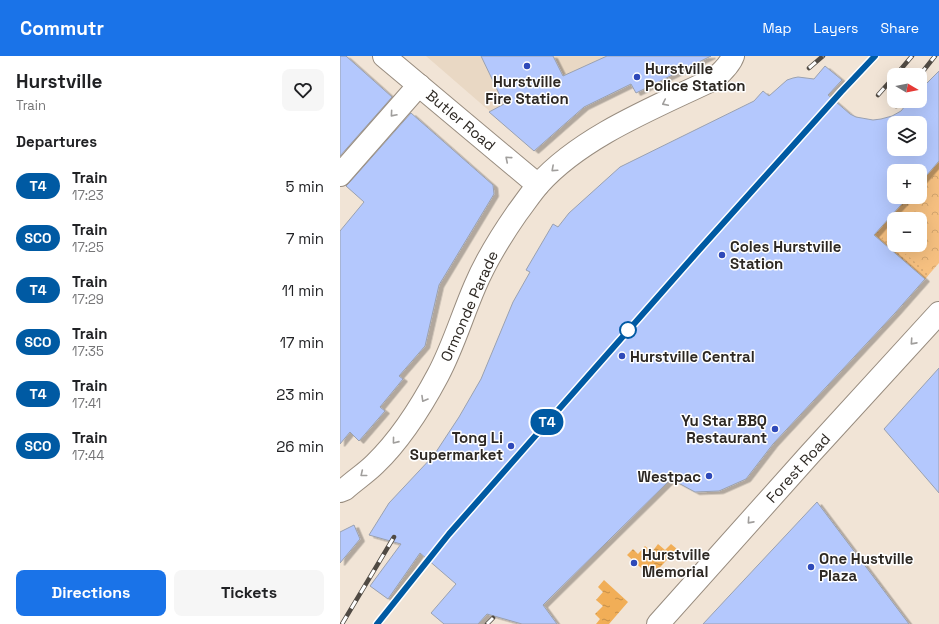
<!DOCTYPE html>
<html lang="en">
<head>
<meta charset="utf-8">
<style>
	:root { --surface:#fff; --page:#f6f6f6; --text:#202124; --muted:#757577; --accent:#1a73e8 }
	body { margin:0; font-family:"Space Grotesk",sans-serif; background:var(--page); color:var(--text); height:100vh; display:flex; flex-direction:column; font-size:15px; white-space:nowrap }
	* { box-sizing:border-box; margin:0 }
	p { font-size:13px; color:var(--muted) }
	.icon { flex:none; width:22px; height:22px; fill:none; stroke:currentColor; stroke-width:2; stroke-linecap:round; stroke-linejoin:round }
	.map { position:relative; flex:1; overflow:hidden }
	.panel { display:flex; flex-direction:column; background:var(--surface); width:340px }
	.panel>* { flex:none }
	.badge { padding:0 8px; border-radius:13px; font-size:14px; line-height:26px }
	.needle { width:26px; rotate:100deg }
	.buttons { position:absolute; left:547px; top:12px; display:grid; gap:8px }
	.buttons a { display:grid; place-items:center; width:40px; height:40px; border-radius:8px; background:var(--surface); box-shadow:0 4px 16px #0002; font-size:20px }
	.map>.badge { position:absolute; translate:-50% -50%; box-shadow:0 0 0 2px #fff }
	h2 { padding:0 16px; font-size:15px; line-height:36px }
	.round { display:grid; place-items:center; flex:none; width:42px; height:42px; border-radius:8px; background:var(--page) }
	.overview { display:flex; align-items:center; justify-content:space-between; height:68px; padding:0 16px }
	h1 { font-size:19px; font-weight:600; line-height:30px }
	.button { display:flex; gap:8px; margin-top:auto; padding:8px 16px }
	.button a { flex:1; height:46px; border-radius:8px; background:var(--accent); color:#fff; font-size:16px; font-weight:600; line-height:46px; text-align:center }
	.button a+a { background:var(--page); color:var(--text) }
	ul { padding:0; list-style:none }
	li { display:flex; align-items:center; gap:12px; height:52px; padding:0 16px }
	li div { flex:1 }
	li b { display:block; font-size:15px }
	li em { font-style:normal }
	li .badge { min-width:44px; font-weight:700; text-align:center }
	header { display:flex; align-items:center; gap:24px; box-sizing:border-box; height:56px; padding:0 20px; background:var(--accent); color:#fff }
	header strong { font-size:19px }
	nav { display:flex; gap:22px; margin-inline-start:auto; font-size:14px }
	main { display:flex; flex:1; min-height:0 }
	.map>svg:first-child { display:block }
</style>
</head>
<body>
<header>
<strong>Commutr</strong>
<nav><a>Map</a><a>Layers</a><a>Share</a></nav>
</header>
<main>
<section class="panel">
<div class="overview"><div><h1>Hurstville</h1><p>Train</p></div><a class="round"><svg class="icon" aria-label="heart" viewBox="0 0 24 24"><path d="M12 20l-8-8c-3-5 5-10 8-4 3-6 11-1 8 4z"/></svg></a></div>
<h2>Departures</h2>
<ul>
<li><span class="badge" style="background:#005aa3;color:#fff">T4</span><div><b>Train</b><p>17:23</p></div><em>5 min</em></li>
<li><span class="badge" style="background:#005aa3;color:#fff">SCO</span><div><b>Train</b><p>17:25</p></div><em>7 min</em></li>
<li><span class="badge" style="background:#005aa3;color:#fff">T4</span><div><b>Train</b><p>17:29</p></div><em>11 min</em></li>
<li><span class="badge" style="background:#005aa3;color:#fff">SCO</span><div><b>Train</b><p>17:35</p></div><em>17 min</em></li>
<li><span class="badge" style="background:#005aa3;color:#fff">T4</span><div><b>Train</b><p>17:41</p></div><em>23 min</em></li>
<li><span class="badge" style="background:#005aa3;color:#fff">SCO</span><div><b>Train</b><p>17:44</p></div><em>26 min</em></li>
</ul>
<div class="button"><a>Directions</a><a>Tickets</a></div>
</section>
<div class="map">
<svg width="599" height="568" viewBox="0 0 599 568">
	<defs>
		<pattern id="park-crowns" width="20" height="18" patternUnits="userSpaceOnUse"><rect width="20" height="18" fill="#f6c080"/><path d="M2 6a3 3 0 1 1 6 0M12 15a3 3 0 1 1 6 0" fill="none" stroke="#d3a56e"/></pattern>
		<pattern id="garden-dots" width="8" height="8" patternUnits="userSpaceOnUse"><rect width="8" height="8" fill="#f6c080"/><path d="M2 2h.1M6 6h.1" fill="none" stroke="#d3a56e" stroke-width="1.8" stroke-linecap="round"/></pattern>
		<pattern id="water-ripples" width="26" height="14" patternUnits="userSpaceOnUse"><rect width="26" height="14" fill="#f1ae57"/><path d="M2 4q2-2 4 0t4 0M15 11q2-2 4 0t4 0" fill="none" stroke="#c48e48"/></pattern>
		<filter id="shadow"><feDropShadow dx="4.5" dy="2.5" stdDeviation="0" flood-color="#0004"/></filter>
	</defs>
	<rect width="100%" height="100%" fill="#f1e4d6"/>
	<polygon fill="#e9d8c4" points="86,0 342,0 248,46 191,91"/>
	<path fill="url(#park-crowns)" fill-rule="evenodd" d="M599,105V207L585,223L534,179L568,141H580V127ZM554,163H580V189H554Z"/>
	<polygon fill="url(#garden-dots)" points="544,180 554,188 554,189 555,189 589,218 585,223 540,184"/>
	<g fill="url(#water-ripples)">
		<polygon points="318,488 325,494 331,488 337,493 311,521 287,499 293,493 298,498 305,490 312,496"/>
		<polygon points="264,524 288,546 269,568 256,568 260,563 255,558 263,550 256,544 263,536 258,531"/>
	</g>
	<g fill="#b4c8fd" stroke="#9aa1b0" fill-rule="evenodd" filter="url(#shadow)">
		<polygon points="0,0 6,0 52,41 0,100"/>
		<polygon points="141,0 213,0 223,20 267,0 371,0 296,37 291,28 244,51 194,95 149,56 164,48"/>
		<path d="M485,10L502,24L488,39L510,58L516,61L533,64L541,63L552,60L561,55L569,45H580V34L599,15V105L580,127V115H554V141H568L534,179L585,223L555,257L433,388L406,423L379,435L355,436L331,423L203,549L217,568H182L147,558L138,568H104L91,557L116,528L80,497L48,543L30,530L61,488L29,479L49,447L94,399L119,361L141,323L173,246L190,216L186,214L213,168L218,171L229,157L280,111L414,45L423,35L429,40L447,24L453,22L458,21L474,23ZM554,67H580V93H554Z"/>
		<polygon points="71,57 153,129 154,138 99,229 85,290 59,320 63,323 40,351 45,355 19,385 10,376 0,388 0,175 24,146 6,130 9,127"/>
		<polygon points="599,312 599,437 544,373"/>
		<polygon points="477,446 569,568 363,568 390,539"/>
		<polygon points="14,469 20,483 0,507 0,476"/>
	</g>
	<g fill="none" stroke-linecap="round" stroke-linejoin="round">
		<g stroke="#988c7f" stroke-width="24">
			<g id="minor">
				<polyline points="44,0 198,129"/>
				<polyline points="0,119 79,29"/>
				<path d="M0,435L5,433C15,424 26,417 35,408C61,383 81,351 98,319C113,291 122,260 135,230C146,204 161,180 177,157C184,148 191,137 199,128C242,80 316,51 374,23C381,17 390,9 393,0"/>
				<polyline points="318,568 470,398 599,257"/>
			</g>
		</g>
		<use href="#minor" stroke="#fff" stroke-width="22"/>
		<g stroke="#504a43" stroke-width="4.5">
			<g id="rail">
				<polyline points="469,12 483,0"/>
				<polyline points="556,19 572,0"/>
				<polyline points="580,19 595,0"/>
				<polyline points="501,36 535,0"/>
				<polyline points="538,39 554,21"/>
				<polyline points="556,50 559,45"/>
				<polyline points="2,568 54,481"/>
				<polyline points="37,568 90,501"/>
				<polyline points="147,568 153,562"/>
			</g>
		</g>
		<use href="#rail" stroke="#fff" stroke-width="3" stroke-dasharray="9" stroke-linecap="butt"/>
	</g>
	<defs><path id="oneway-chevron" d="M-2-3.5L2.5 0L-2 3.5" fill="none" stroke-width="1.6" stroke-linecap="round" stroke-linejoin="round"/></defs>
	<g stroke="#a09e9c">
		<use href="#oneway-chevron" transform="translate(325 47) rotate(154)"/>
		<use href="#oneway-chevron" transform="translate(53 58) rotate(131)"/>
		<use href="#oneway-chevron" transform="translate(168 103) rotate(-140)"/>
		<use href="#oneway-chevron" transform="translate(214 113) rotate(138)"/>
		<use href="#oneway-chevron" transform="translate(573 286) rotate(132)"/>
		<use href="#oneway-chevron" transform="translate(84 343) rotate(120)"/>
		<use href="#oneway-chevron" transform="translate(55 385) rotate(129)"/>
		<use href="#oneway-chevron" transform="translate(23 418) rotate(141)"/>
		<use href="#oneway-chevron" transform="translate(410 465) rotate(132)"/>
	</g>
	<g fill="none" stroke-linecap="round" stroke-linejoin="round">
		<g stroke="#fff" stroke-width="9">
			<polyline id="line" points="37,568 109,478 360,193 501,36 535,0"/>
		</g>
		<use href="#line" stroke="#005aa3" stroke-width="6"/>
	</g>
	<g fill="#2e49b9" stroke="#fff" stroke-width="1.5">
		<circle cx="187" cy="10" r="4"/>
		<circle cx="297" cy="21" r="4"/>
		<circle cx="382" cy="199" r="4"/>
		<circle cx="282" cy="300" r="4"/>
		<circle cx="435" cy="373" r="4"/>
		<circle cx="171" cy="390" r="4"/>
		<circle cx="369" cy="420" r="4"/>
		<circle cx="294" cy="507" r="4"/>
		<circle cx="471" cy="511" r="4"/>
	</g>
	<circle fill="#fff" stroke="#005aa3" stroke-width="2" cx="288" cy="274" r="8"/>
	<g text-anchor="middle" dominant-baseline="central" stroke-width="3" stroke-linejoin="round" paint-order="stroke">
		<g font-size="15" font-weight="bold" fill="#2d2823" stroke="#fff" text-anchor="start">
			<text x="305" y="12">Hurstville<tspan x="305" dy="17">Police Station</tspan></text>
			<text x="187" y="25" text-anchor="middle">Hurstville<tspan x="187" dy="17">Fire Station</tspan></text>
			<text x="390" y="190">Coles Hurstville<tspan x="390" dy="17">Station</tspan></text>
			<text x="290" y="300">Hurstville Central</text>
			<text x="427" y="364" text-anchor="end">Yu Star BBQ<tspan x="427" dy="17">Restaurant</tspan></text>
			<text x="163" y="381" text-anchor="end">Tong Li<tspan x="163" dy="17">Supermarket</tspan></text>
			<text x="361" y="420" text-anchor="end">Westpac</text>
			<text x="302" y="498">Hurstville<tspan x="302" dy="17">Memorial</tspan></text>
			<text x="479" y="502">One Hustville<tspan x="479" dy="17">Plaza</tspan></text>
		</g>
		<g font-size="15" fill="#2d2823" stroke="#fff">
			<text transform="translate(121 64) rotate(40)">Butler Road</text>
			<text transform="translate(129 250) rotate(-66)">Ormonde Parade</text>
			<text transform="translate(458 412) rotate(-48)">Forest Road</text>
		</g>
	</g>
</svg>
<div class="buttons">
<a><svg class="needle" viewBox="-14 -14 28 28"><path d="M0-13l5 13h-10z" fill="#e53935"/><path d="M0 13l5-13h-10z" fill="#757577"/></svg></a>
<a><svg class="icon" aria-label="layers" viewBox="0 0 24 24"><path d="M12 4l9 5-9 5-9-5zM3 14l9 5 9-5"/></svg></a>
<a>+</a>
<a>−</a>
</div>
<b class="badge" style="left:207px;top:366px;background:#005aa3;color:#fff">T4</b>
</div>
</main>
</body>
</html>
